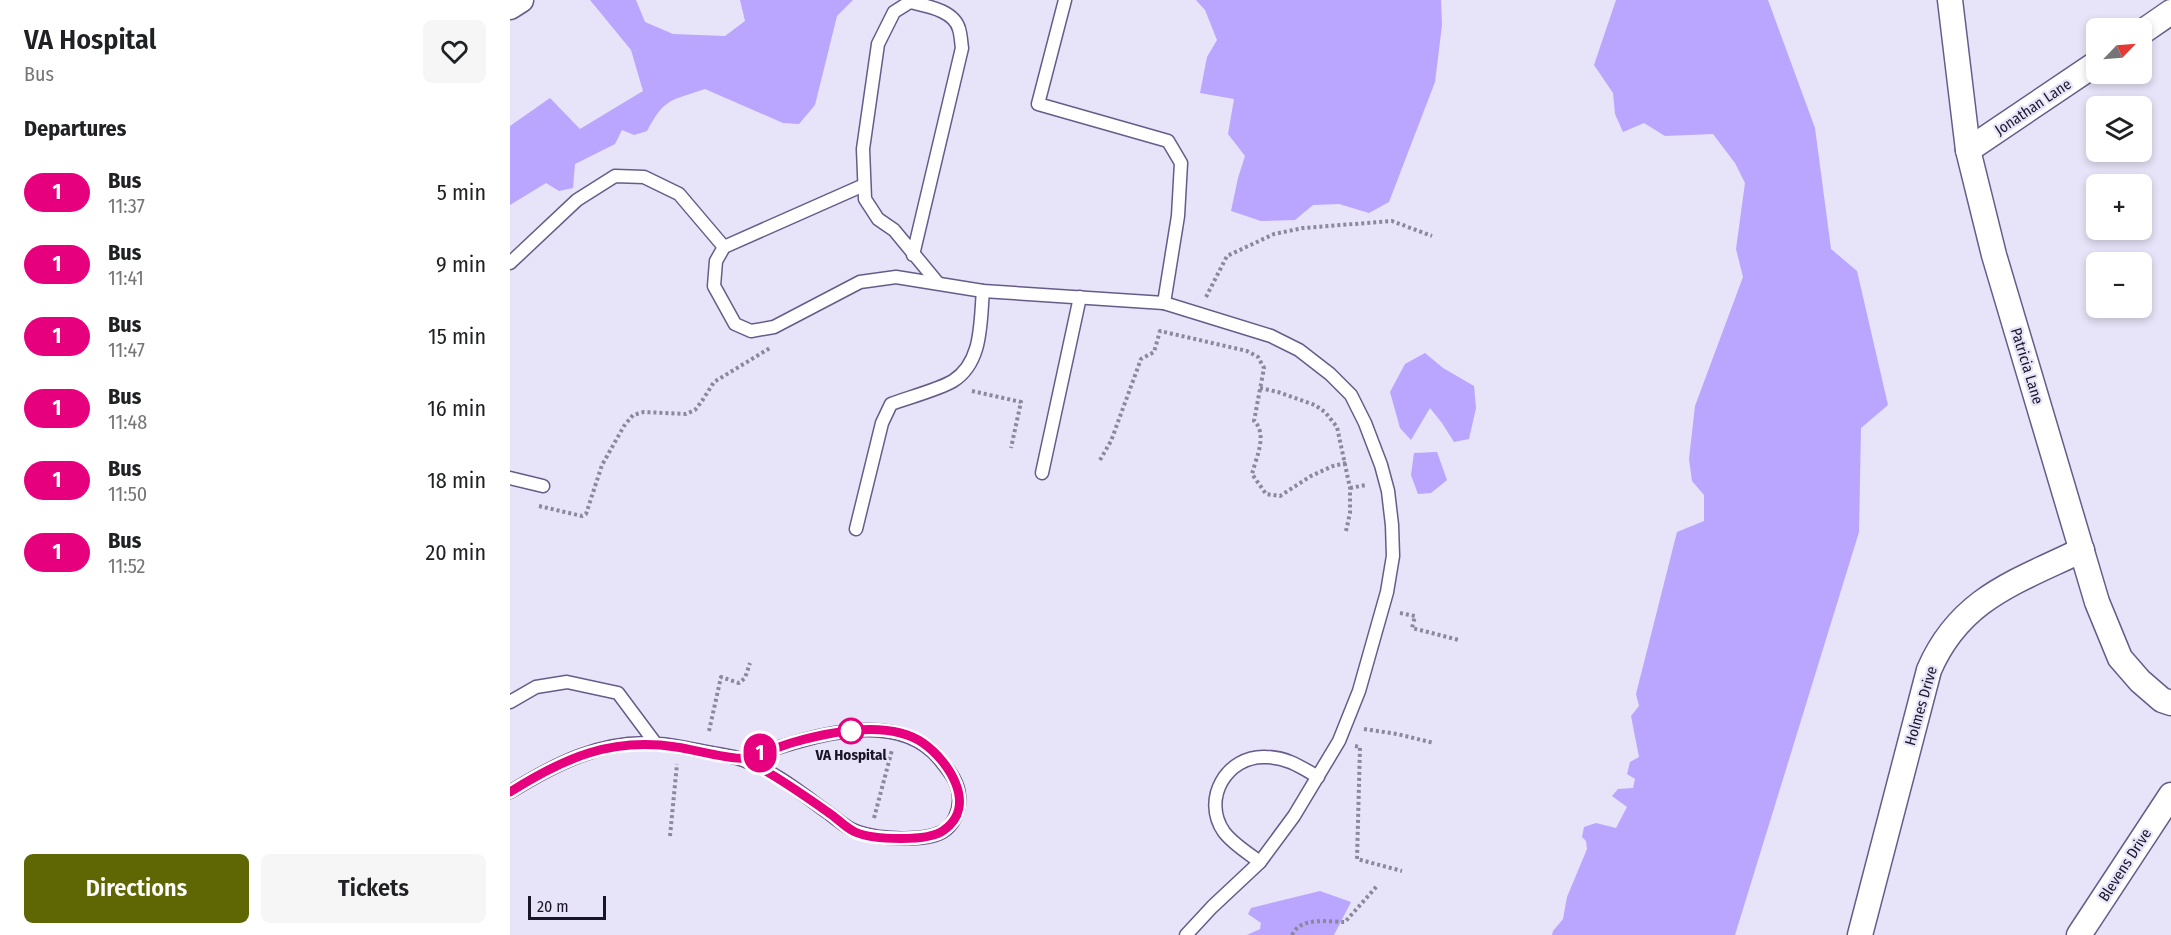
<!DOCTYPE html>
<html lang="en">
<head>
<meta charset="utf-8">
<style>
	:root { --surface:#fff; --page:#f6f6f6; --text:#202124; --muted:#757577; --accent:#5f6604 }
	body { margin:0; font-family:"Fira Sans Condensed",sans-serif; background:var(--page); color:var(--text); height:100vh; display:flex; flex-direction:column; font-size:22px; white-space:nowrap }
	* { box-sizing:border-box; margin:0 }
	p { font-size:20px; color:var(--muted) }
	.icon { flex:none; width:33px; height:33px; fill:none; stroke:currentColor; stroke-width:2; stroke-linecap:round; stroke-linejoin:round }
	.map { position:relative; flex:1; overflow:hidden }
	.side { display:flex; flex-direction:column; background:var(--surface); width:510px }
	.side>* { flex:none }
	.badge { padding:0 12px; border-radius:20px; font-size:21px; line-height:39px }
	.needle { width:39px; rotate:65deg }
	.fabs { position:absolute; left:1576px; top:18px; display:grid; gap:12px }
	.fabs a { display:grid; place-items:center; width:66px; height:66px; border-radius:9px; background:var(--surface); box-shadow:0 3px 9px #0003; font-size:30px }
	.scale { position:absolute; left:18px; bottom:15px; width:78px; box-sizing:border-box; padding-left:6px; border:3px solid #191527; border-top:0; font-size:16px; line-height:21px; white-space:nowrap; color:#191527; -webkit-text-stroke:4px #e7e3f8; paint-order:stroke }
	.map>.badge { position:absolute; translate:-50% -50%; box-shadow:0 0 0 3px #fff }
	h2 { padding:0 24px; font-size:22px; line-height:54px }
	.round { display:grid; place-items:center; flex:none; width:63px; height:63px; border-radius:9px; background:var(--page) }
	.summary { display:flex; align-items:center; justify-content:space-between; height:102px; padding:0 24px }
	h1 { font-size:28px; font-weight:600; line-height:45px }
	.cta { display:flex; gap:12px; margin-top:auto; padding:12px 24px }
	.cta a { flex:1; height:69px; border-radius:9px; background:var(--accent); color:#fff; font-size:24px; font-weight:600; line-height:69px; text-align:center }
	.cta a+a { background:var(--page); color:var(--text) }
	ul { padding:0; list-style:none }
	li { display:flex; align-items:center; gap:18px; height:72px; padding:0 24px }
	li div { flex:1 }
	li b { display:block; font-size:22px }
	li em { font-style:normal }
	li .badge { min-width:66px; font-weight:700; text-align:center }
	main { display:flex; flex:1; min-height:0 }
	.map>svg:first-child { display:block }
</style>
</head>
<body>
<main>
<section class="side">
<div class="summary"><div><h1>VA Hospital</h1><p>Bus</p></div><a class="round"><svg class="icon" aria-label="heart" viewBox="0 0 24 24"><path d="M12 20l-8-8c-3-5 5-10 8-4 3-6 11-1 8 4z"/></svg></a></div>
<h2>Departures</h2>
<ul>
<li><span class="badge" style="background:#e6007e;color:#fff">1</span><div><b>Bus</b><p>11:37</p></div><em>5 min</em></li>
<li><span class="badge" style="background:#e6007e;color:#fff">1</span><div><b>Bus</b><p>11:41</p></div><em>9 min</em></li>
<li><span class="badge" style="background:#e6007e;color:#fff">1</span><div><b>Bus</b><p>11:47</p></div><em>15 min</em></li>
<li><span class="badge" style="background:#e6007e;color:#fff">1</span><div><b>Bus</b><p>11:48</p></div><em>16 min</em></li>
<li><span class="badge" style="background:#e6007e;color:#fff">1</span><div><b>Bus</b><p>11:50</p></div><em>18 min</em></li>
<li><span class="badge" style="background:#e6007e;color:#fff">1</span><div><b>Bus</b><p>11:52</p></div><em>20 min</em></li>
</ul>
<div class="cta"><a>Directions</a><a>Tickets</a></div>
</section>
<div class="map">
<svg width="1661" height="935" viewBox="0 0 1661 935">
	<rect width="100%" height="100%" fill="#e7e3f8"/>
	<g fill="#baa5ff">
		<path d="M80,0H126L135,22L163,34L215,36L235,21L230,0H343L327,16L305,105L289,124L273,123L195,89C161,101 155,97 137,131L124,135L112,130L105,144L65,164L63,188L49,191L36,183L0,205V126L40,98L70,129L133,91L121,50Z"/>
		<polygon points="686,0 931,0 932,25 925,82 879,202 859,213 829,204 803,205 785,220 751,221 721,211 728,178 735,156 718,134 724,99 690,93 697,57 707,40 695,10"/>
		<polygon points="1106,0 1258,0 1305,128 1321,249 1347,271 1378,405 1351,428 1349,532 1225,935 1042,935 1043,931 1053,919 1057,897 1077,849 1076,841 1072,837 1074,827 1086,823 1106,828 1117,807 1102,796 1108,789 1123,788 1125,779 1117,774 1120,762 1129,757 1121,716 1129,706 1126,694 1167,532 1194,521 1194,495 1182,481 1179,459 1185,406 1233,277 1226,249 1235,183 1225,163 1203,134 1155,136 1134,123 1113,132 1105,114 1103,93 1084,65"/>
		<polygon points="915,353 933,368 964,386 966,408 959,439 944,442 932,423 920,408 901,440 890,428 880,392 895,364"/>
		<polygon points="927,452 937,480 921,493 908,494 901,475 904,453"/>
		<polygon points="810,891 841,902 824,935 737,935 750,929 751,923 738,914 741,908"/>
	</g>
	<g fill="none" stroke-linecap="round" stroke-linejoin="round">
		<g stroke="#665c89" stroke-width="15">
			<g id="service">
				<polyline points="555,0 528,104 658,141 671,163 668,216 654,303"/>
				<polyline points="354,185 214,247 206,261 204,286 225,324 241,331 264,327 350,282 386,277 473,291 654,303 761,336 789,350 820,374 841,395 855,423 871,465 878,491 882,525 883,556 877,592 849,691 829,741 784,816 750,862 702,907 676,935"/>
				<path d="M403,255L452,48C451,42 451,35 449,29C444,10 416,6 400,2L384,12L368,44L353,149L355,199L368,219L384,230L427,282"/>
				<polyline points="0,263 67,200 105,176 134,177 169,194 214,247"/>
				<polyline points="532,473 570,297"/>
				<polyline points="0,478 33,486"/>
				<path d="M346,529L372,423L381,404C397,398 430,389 443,381C473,362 470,322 473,291"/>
				<polyline points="0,702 26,687 57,682 108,693 146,744"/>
				<path d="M0,792C45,764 93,739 148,744C166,745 184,750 202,753C212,755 223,756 233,760C264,771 291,793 317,812C327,819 337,829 348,832C368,839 413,842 432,832C444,826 450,809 449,797C449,783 440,772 431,761C386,703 289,741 232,759"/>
				<path d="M750,862C738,853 723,844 714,832C691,799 717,755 756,757C776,757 791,767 808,777"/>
			</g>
		</g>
		<g stroke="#665c89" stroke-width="27">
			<g id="minor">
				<polyline points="1440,0 1458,150 1484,255 1587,602 1610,658 1630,681 1652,700 1661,703"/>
				<polyline points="0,7 11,0"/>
				<polyline points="1632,32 1661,12"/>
				<polyline points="1458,150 1587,63"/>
				<path d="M1350,935L1419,670C1450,598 1506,582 1572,550"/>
				<polyline points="1569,935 1661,795"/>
			</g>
		</g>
		<g stroke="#8c889c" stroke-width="4" stroke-dasharray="3 3" stroke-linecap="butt">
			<polyline points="696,297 717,256 764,234 793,228 882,221 922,236"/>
			<polyline points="750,388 768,392 805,405 815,412 827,427 840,488 840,513 836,531"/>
			<polyline points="462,391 511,402 501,448"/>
			<path d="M590,460L601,441L631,359L644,352L650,331L737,351L748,357L754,368L744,421C758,434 746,458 742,474L756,494L770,496L801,476L823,466L836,463"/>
			<polyline points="840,488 856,485"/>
			<polyline points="29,506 72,516 76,514 92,465 114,426 123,415 134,412 176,414 185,410 192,401 204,382 260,348"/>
			<polyline points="890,613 905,616 902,628 949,640"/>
			<polyline points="854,729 887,734 924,743"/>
			<polyline points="199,731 211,677 229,683 235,678 240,663"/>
			<polyline points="845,746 850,747 847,859 892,871"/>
			<polyline points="364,818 382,750"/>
			<polyline points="160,836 167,764"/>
			<path d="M782,935C791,916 818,922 835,922L867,886"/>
		</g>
		<use href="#service" stroke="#fff" stroke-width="12"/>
		<use href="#minor" stroke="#fff" stroke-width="24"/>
	</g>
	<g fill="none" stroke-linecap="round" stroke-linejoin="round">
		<g stroke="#fff" stroke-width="14">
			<path id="line" d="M0,792C54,758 101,737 166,747C182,749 221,760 233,758C249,756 265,748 281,743C319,732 378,719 413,743C439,761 468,806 434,830C419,842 363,840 345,832C336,828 328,819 319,813C295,796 270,778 243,764"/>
		</g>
		<use href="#line" stroke="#e6007e" stroke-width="9"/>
	</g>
	<circle fill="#fff" stroke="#e6007e" stroke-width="3" cx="341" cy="731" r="12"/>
	<g text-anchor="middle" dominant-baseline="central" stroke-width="4.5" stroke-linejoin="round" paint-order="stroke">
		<g font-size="15" fill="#191527" stroke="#e7e3f8">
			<text transform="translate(1523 107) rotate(-34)">Jonathan Lane</text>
			<text transform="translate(1517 366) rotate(73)">Patricia Lane</text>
			<text transform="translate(1411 706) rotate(-74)">Holmes Drive</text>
			<text transform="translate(1615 865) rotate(-57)">Blevens Drive</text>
		</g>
		<g font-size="15" font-weight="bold" fill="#191527" stroke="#e7e3f8">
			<text x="341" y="755">VA Hospital</text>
		</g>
	</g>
</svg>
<div class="fabs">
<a><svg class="needle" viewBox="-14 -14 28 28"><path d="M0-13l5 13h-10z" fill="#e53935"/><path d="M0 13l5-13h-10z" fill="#757577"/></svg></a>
<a><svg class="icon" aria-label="layers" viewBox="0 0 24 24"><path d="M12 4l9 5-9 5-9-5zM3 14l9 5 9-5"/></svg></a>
<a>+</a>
<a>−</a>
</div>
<div class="scale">20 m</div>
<b class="badge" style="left:250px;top:753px;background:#e6007e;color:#fff">1</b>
</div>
</main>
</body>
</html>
